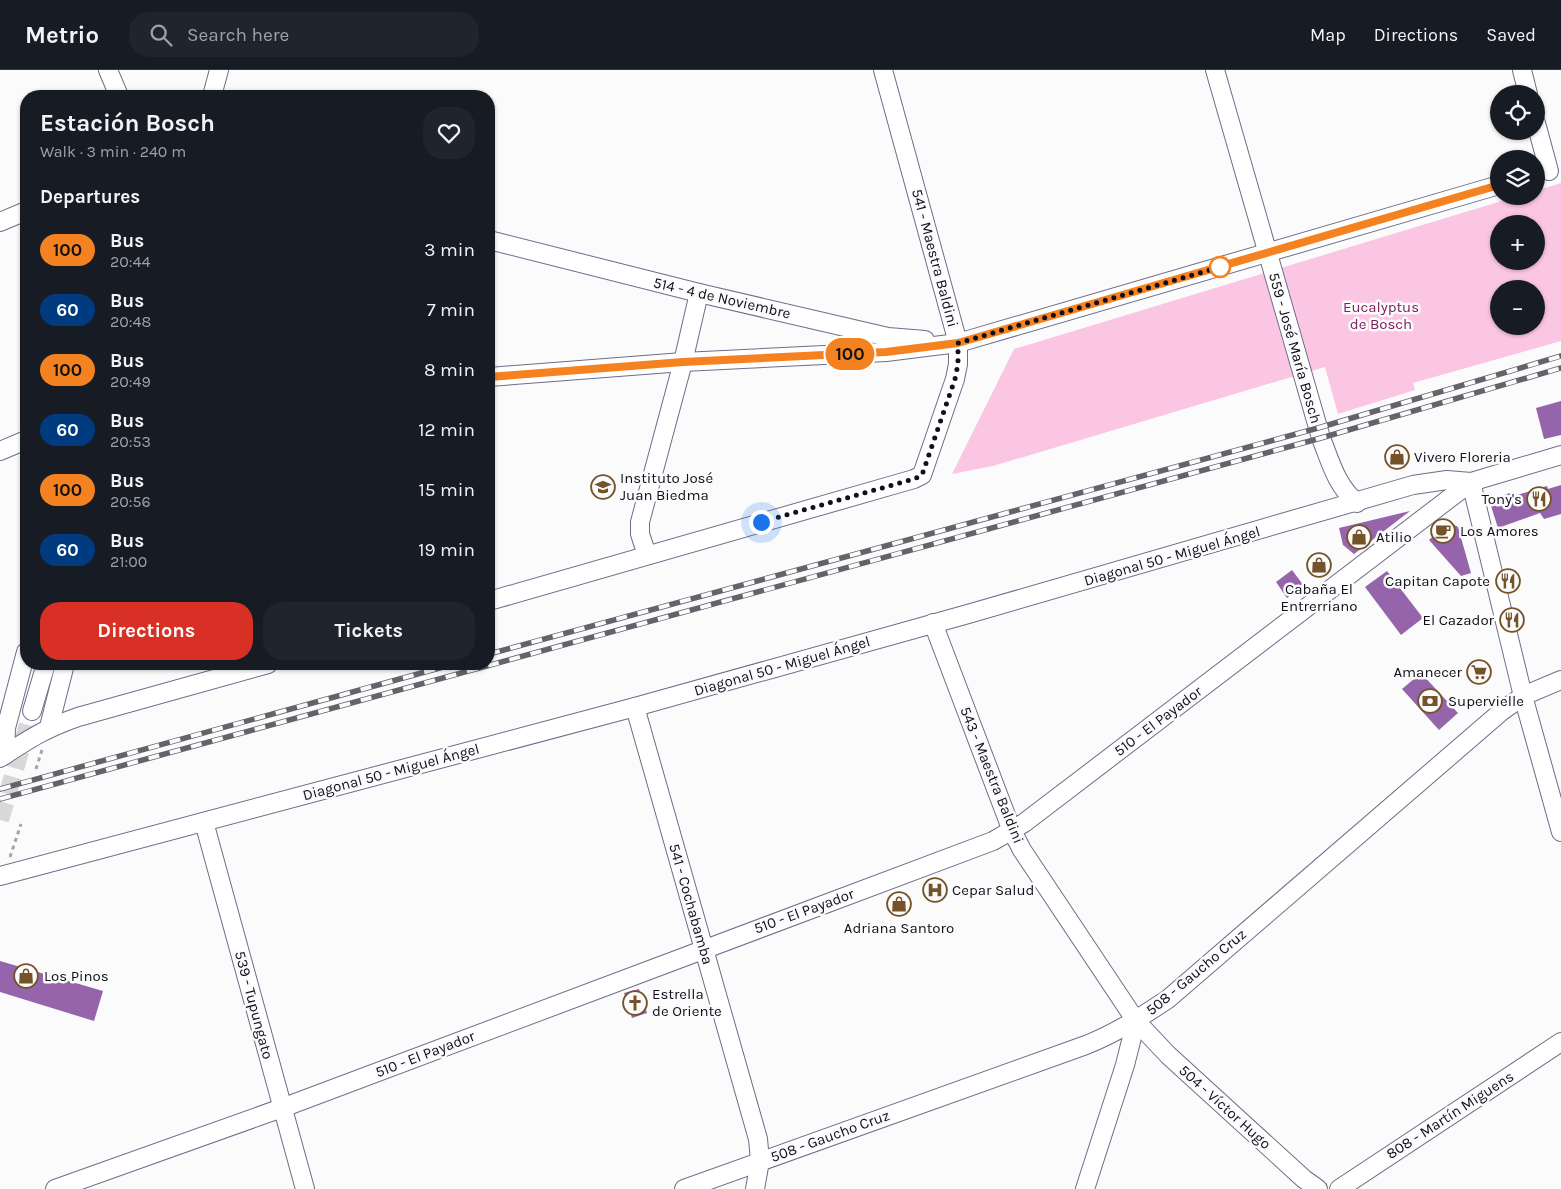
<!DOCTYPE html>
<html lang="en">
<head>
<meta charset="utf-8">
<style>
	:root { --surface:#171b24; --page:#20242c; --text:#f1f3f6; --muted:#9ea1a6; --line:#363941; --accent:#d93025 }
	body { margin:0; font-family:Karla,sans-serif; background:var(--page); color:var(--text); height:100vh; display:flex; flex-direction:column; font-size:19px; white-space:nowrap }
	* { box-sizing:border-box; margin:0 }
	p { font-size:16px; color:var(--muted) }
	.icon { flex:none; width:28px; height:28px; fill:none; stroke:currentColor; stroke-width:2; stroke-linecap:round; stroke-linejoin:round }
	.map { position:relative; flex:1; overflow:hidden }
	.sheet { position:absolute; left:20px; top:20px; width:475px; height:580px; display:flex; flex-direction:column; background:var(--surface); border-radius:20px; box-shadow:0 1px 4px #0004 }
	.sheet>* { flex:none }
	.badge { padding:0 10px; border-radius:16px; font-size:18px; line-height:32px }
	.controls { position:absolute; left:1490px; top:15px; display:grid; gap:10px }
	.controls a { display:grid; place-items:center; width:55px; height:55px; border-radius:50%; background:var(--surface); box-shadow:0 1px 4px #0004; font-size:25px }
	.you { position:absolute; width:25px; height:25px; margin:-12px; border:4px solid #fff; border-radius:50%; background:#1a73e8; box-shadow:0 0 0 8px #1a73e833 }
	.map>.badge { position:absolute; translate:-50% -50%; box-shadow:0 0 0 2px #fff }
	h2 { padding:0 20px; font-size:19px; line-height:45px }
	.round { display:grid; place-items:center; flex:none; width:52px; height:52px; border-radius:20px; background:var(--page) }
	.head { display:flex; align-items:center; justify-content:space-between; height:85px; padding:0 20px }
	h1 { font-size:24px; font-weight:700; line-height:38px }
	.button { display:flex; gap:10px; margin-top:auto; padding:10px 20px }
	.button a { flex:1; height:58px; border-radius:20px; background:var(--accent); color:#fff; font-size:20px; font-weight:700; line-height:58px; text-align:center }
	.button a+a { background:var(--page); color:var(--text) }
	ul { padding:0; list-style:none }
	li { display:flex; align-items:center; gap:15px; height:60px; padding:0 20px }
	li div { flex:1 }
	li b { display:block; font-size:19px }
	li em { font-style:normal }
	li .badge { min-width:55px; font-weight:700; text-align:center }
	header { display:flex; align-items:center; gap:30px; box-sizing:border-box; height:70px; padding:0 25px; background:var(--surface); border-bottom:1px solid var(--line) }
	header strong { font-size:24px }
	nav { display:flex; gap:28px; margin-inline-start:auto; font-size:18px }
	.search { width:350px; height:45px; background:var(--page); display:flex; align-items:center; gap:12px; box-sizing:border-box; padding:0 18px; border-radius:20px; color:var(--muted); font-size:19px }
	.map>svg:first-child { display:block }
</style>
</head>
<body>
<header>
<strong>Metrio</strong>
<div class="search"><svg class="icon" aria-label="search" viewBox="0 0 24 24"><circle cx="10" cy="10" r="6"/><path d="M15 15l6 6"/></svg>Search here</div>
<nav><a>Map</a><a>Directions</a><a>Saved</a></nav>
</header>
<div class="map">
<svg width="1561" height="1119" viewBox="0 0 1561 1119">
	<rect width="100%" height="100%" fill="#fbfbfb"/>
	<path fill="#fbc6e4" fill-rule="evenodd" d="M1561,113V271L1413,313L1415,320L1338,344L1325,297L993,396L952,404L1014,279L1518,126H1536V121ZM1499,154H1536V191H1499ZM1499,219H1536V256H1499Z"/>
	<g fill="#9664aa">
		<polygon points="1561,331 1561,365 1544,369 1536,338"/>
		<polygon points="1561,415 1561,444 1544,449 1540,443 1498,458 1491,436 1495,428 1513,422 1514,426 1547,416 1548,419"/>
		<polygon points="1410,441 1354,484 1343,475 1339,458"/>
		<polygon points="1449,452 1458,457 1471,503 1461,506 1429,470"/>
		<polygon points="1292,500 1304,516 1287,528 1276,512"/>
		<polygon points="1387,501 1423,548 1401,565 1365,517"/>
		<polygon points="1421,603 1458,643 1439,660 1402,619"/>
		<polygon points="0,891 103,921 94,951 0,922"/>
		<polygon points="639,919 647,943 632,948 624,923"/>
	</g>
	<g fill="none" stroke-linecap="round" stroke-linejoin="round">
		<polyline stroke="#d8d8d9" stroke-width="18" stroke-dasharray="18 9" stroke-linecap="butt" points="0,750 32,641"/>
		<g stroke="#6e6c8b" stroke-width="20">
			<g id="minor">
				<polyline points="108,0 119,26"/>
				<path d="M1215,0L1321,368C1331,393 1336,415 1357,433"/>
				<polyline points="1522,0 1528,24"/>
				<polyline points="212,26 219,0"/>
				<polyline points="1536,53 1549,101"/>
				<polyline points="0,152 26,141"/>
				<polyline points="489,170 699,223 888,267 925,270"/>
				<polyline points="489,307 683,292 886,282 958,273 1499,115"/>
				<polyline points="0,381 26,370"/>
				<polyline points="1471,412 1523,626 1561,762"/>
				<polyline points="647,485 640,464 640,452 683,292 699,223"/>
				<polyline points="489,531 914,409 922,405 955,309 958,294 958,273 883,0"/>
				<polyline points="933,553 1012,761 1022,780 1136,951 1168,985 1304,1109 1318,1119"/>
				<polyline points="635,637 758,1069 760,1091 755,1119"/>
				<polyline points="32,641 46,594"/>
				<polyline points="49,657 65,594"/>
				<polyline points="5,685 6,658 26,582"/>
				<path d="M0,688C29,669 44,659 78,647L268,594"/>
				<polyline points="204,752 305,1119"/>
				<polyline points="0,806 635,637 968,544 1413,415 1447,410 1471,412 1561,385"/>
				<polyline points="55,1119 282,1038 993,771 1024,753 1471,412"/>
				<path d="M684,1119L1086,975C1116,963 1141,947 1168,929L1502,641L1523,626L1561,610"/>
				<polyline points="1085,1119 1125,995 1136,951"/>
				<polyline points="1339,1119 1561,972"/>
			</g>
		</g>
		<g stroke="#a5a5a9" stroke-width="3" stroke-dasharray="4 4" stroke-linecap="butt">
			<polyline points="36,699 42,680"/>
			<polyline points="10,787 21,754"/>
		</g>
		<use href="#minor" stroke="#fff" stroke-width="18"/>
		<g stroke="#64636b" stroke-width="5.5">
			<g id="rail">
				<polyline points="489,584 1318,358 1561,286"/>
				<polyline points="0,719 454,594"/>
				<polyline points="0,729 1321,368 1561,298"/>
			</g>
		</g>
		<use href="#rail" stroke="#fbfbfb" stroke-width="4" stroke-dasharray="11" stroke-linecap="butt"/>
	</g>
	<g fill="none" stroke-linecap="round" stroke-linejoin="round">
		<g stroke="#fff" stroke-width="11">
			<polyline id="line" points="489,307 683,292 886,282 958,273 1499,115"/>
		</g>
		<use href="#line" stroke="#f58220" stroke-width="8"/>
		<polyline stroke="#100f1b" stroke-width="5" stroke-dasharray="0 9" points="761,452 914,409 922,405 955,309 958,294 958,273 1220,197"/>
	</g>
	<defs>
		<g id="shop-ring" transform="scale(1.25)"><circle r="9.5" fill="#fbfbfb" stroke="#74522a" stroke-width="1.5"/><path d="M-5-2.5h2.3a2.7 3.5 0 0 1 5.4 0H5L5.5 6h-11ZM-1.5-2.5h3a1.5 2.3 0 0 0-3 0Z" fill="#74522a"/></g>
		<g id="university-ring" transform="scale(1.25)"><circle r="9.5" fill="#fbfbfb" stroke="#74522a" stroke-width="1.5"/><path d="M0-5L7-2L0 1L-7-2ZM-4 1L0 2.5L4 1V4Q0 6-4 4Z" fill="#74522a"/></g>
		<g id="restaurant-ring" transform="scale(1.25)"><circle r="9.5" fill="#fbfbfb" stroke="#74522a" stroke-width="1.5"/><path d="M-5-6h1v4h1v-4h1v4h1v-4h1v5L-1.5 .5V6h-2V.5L-5-1ZM5-6V6H3V1.5H1.5Q1.5-4 5-6Z" fill="#74522a"/></g>
		<g id="cafe-ring" transform="scale(1.25)"><circle r="9.5" fill="#fbfbfb" stroke="#74522a" stroke-width="1.5"/><path d="M-5.5-4.5H6V0H3Q3 3.5 0 3.5H-2.5Q-5.5 3.5-5.5 0ZM3-3.2v2h1.7v-2ZM-6 4.5H4V6H-6Z" fill="#74522a"/></g>
		<g id="supermarket-ring" transform="scale(1.25)"><circle r="9.5" fill="#fbfbfb" stroke="#74522a" stroke-width="1.5"/><path d="M-6-5.5h2.5l.6 2H6L4.5 2H-2.5L-4.4-4H-6ZM-1.5 3.2a1.3 1.3 0 1 0 .1 0ZM3 3.2a1.3 1.3 0 1 0 .1 0Z" fill="#74522a"/></g>
		<g id="bank-ring" transform="scale(1.25)"><circle r="9.5" fill="#fbfbfb" stroke="#74522a" stroke-width="1.5"/><path d="M-6-4H6V4H-6ZM0-2.3a2.3 2.3 0 1 0 0 4.6a2.3 2.3 0 1 0 0-4.6Z" fill="#74522a"/></g>
		<g id="hospital-ring" transform="scale(1.25)"><circle r="9.5" fill="#fbfbfb" stroke="#74522a" stroke-width="1.5"/><path d="M-5-5h3v3.5h4V-5h3V5h-3V1.5h-4V5h-3Z" fill="#74522a"/></g>
		<g id="church-ring" transform="scale(1.25)"><circle r="9.5" fill="#fbfbfb" stroke="#74522a" stroke-width="1.5"/><path d="M-1.2-6h2.4v3.5h3.3v2.4h-3.3V6h-2.4V-.1h-3.3v-2.4h3.3Z" fill="#74522a"/></g>
	</defs>
	<g fill-rule="evenodd">
		<use href="#shop-ring" x="1397" y="387"/>
		<use href="#university-ring" x="603" y="417"/>
		<use href="#restaurant-ring" x="1539" y="429"/>
		<use href="#cafe-ring" x="1443" y="461"/>
		<use href="#shop-ring" x="1359" y="467"/>
		<use href="#shop-ring" x="1319" y="495"/>
		<use href="#restaurant-ring" x="1508" y="511"/>
		<use href="#restaurant-ring" x="1512" y="550"/>
		<use href="#supermarket-ring" x="1479" y="602"/>
		<use href="#bank-ring" x="1430" y="631"/>
		<use href="#hospital-ring" x="935" y="820"/>
		<use href="#shop-ring" x="899" y="834"/>
		<use href="#shop-ring" x="26" y="906"/>
		<use href="#church-ring" x="635" y="933"/>
	</g>
	<circle fill="#fff" stroke="#f58220" stroke-width="2.5" cx="1220" cy="197" r="10"/>
	<g text-anchor="middle" dominant-baseline="central" stroke-width="5" stroke-linejoin="round" paint-order="stroke">
		<g font-size="15" fill="#100f1b" stroke="#fbfbfb">
			<text transform="translate(935 188) rotate(75)">541 - Maestra Baldini</text>
			<text transform="translate(722 228) rotate(13)">514 - 4 de Noviembre</text>
			<text transform="translate(1295 278) rotate(74)">559 - José María Bosch</text>
			<text transform="translate(1172 486) rotate(-16)">Diagonal 50 - Miguel Ángel</text>
			<text transform="translate(782 596) rotate(-16)">Diagonal 50 - Miguel Ángel</text>
			<text transform="translate(1158 651) rotate(-37)">510 - El Payador</text>
			<text transform="translate(391 702) rotate(-15)">Diagonal 50 - Miguel Ángel</text>
			<text transform="translate(992 705) rotate(68)">543 - Maestra Baldini</text>
			<text transform="translate(691 834) rotate(74)">541 - Cochabamba</text>
			<text transform="translate(804 841) rotate(-20)">510 - El Payador</text>
			<text transform="translate(1196 902) rotate(-40)">508 - Gaucho Cruz</text>
			<text transform="translate(254 935) rotate(75)">539 - Tupungato</text>
			<text transform="translate(425 984) rotate(-21)">510 - El Payador</text>
			<text transform="translate(1225 1037) rotate(42)">504 - Víctor Hugo</text>
			<text transform="translate(1450 1045) rotate(-33)">808 - Martín Miguens</text>
			<text transform="translate(830 1066) rotate(-20)">508 - Gaucho Cruz</text>
		</g>
		<g font-size="15" fill="#802161" stroke="#fbfbfb">
			<text x="1381" y="237">Eucalyptus<tspan x="1381" dy="17">de Bosch</tspan></text>
		</g>
		<g font-size="15" fill="#100f1b" stroke="#fbfbfb" text-anchor="start">
			<text x="1414" y="387">Vivero Floreria</text>
			<text x="620" y="408">Instituto José<tspan x="620" dy="17">Juan Biedma</tspan></text>
			<text x="1522" y="429" text-anchor="end">Tony's</text>
			<text x="1460" y="461">Los Amores</text>
			<text x="1376" y="467">Atilio</text>
			<text x="1490" y="511" text-anchor="end">Capitan Capote</text>
			<text x="1319" y="519" text-anchor="middle">Cabaña El<tspan x="1319" dy="17">Entrerriano</tspan></text>
			<text x="1494" y="550" text-anchor="end">El Cazador</text>
			<text x="1462" y="602" text-anchor="end">Amanecer</text>
			<text x="1448" y="631">Supervielle</text>
			<text x="952" y="820">Cepar Salud</text>
			<text x="899" y="858" text-anchor="middle">Adriana Santoro</text>
			<text x="44" y="906">Los Pinos</text>
			<text x="652" y="924">Estrella<tspan x="652" dy="17">de Oriente</tspan></text>
		</g>
	</g>
</svg>
<div class="controls">
<a><svg class="icon" aria-label="locate" viewBox="0 0 24 24"><circle cx="12" cy="12" r="6"/><path d="M12 2v4M12 18v4M2 12h4M18 12h4"/></svg></a>
<a><svg class="icon" aria-label="layers" viewBox="0 0 24 24"><path d="M12 4l9 5-9 5-9-5zM3 14l9 5 9-5"/></svg></a>
<a>+</a>
<a>−</a>
</div>
<div class="you" style="left:761px;top:452px"></div>
<b class="badge" style="left:850px;top:284px;background:#f58220;color:#111">100</b>
<section class="sheet">
<div class="head"><div><h1>Estación Bosch</h1><p>Walk · 3 min · 240 m</p></div><a class="round"><svg class="icon" aria-label="heart" viewBox="0 0 24 24"><path d="M12 20l-8-8c-3-5 5-10 8-4 3-6 11-1 8 4z"/></svg></a></div>
<h2>Departures</h2>
<ul>
<li><span class="badge" style="background:#f58220;color:#111">100</span><div><b>Bus</b><p>20:44</p></div><em>3 min</em></li>
<li><span class="badge" style="background:#003b80;color:#fff">60</span><div><b>Bus</b><p>20:48</p></div><em>7 min</em></li>
<li><span class="badge" style="background:#f58220;color:#111">100</span><div><b>Bus</b><p>20:49</p></div><em>8 min</em></li>
<li><span class="badge" style="background:#003b80;color:#fff">60</span><div><b>Bus</b><p>20:53</p></div><em>12 min</em></li>
<li><span class="badge" style="background:#f58220;color:#111">100</span><div><b>Bus</b><p>20:56</p></div><em>15 min</em></li>
<li><span class="badge" style="background:#003b80;color:#fff">60</span><div><b>Bus</b><p>21:00</p></div><em>19 min</em></li>
</ul>
<div class="button"><a>Directions</a><a>Tickets</a></div>
</section>
</div>
</body>
</html>
